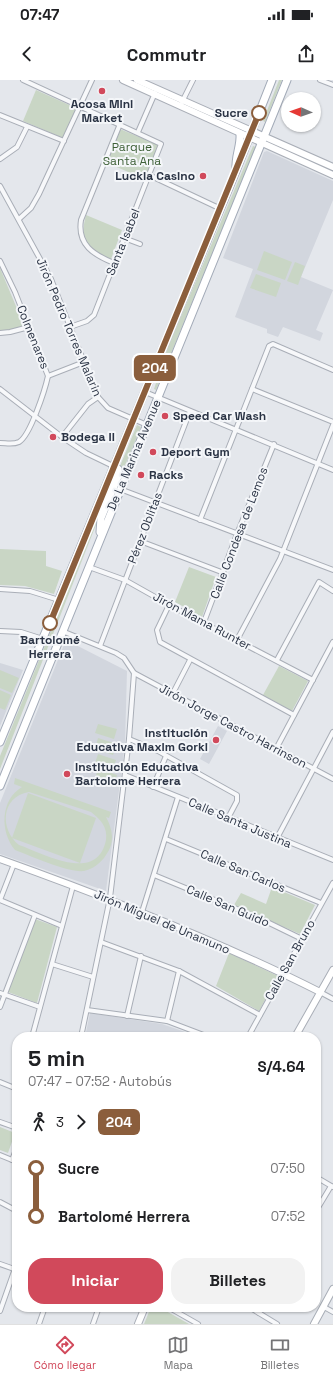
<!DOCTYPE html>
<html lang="es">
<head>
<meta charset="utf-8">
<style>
	:root { --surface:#fff; --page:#f2f2f2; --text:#202124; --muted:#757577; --line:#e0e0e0; --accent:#d1495b }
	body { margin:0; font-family:"Space Grotesk",sans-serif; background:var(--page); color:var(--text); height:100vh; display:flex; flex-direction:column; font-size:15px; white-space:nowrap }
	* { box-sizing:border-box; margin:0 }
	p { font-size:13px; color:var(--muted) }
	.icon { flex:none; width:22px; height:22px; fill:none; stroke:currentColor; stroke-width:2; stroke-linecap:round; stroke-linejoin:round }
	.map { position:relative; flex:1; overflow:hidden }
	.details { position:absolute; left:12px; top:952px; width:309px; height:280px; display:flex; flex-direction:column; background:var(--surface); border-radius:16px; box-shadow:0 1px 3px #0004 }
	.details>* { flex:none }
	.badge { padding:0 8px; border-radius:6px; font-size:14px; line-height:26px }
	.needle { width:26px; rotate:272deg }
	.buttons { position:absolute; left:281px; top:12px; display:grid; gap:8px }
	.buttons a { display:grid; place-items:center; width:40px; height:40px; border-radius:50%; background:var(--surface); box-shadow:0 1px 3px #0004; font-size:20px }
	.map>.badge { position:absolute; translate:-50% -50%; box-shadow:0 0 0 2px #fff }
	.legs { display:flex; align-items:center; gap:6px; height:44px; padding:0 16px; font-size:13px }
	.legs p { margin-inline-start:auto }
	.head { display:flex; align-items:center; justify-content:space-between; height:68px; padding:0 16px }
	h1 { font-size:22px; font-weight:700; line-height:30px }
	.cta { display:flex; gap:8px; margin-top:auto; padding:8px 16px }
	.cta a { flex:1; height:46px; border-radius:16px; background:var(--accent); color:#fff; font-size:16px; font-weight:700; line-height:46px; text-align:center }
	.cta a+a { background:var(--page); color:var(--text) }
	ul { padding:0 16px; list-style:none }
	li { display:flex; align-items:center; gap:14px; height:48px; font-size:15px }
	li i { display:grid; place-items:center; width:6px; height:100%; margin:0 5px; background:currentColor }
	li i::after { content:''; width:10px; height:10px; margin:-5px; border:3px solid; border-radius:50%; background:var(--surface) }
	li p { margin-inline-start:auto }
	li:first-child i { background:linear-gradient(#0000 50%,currentColor 0) }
	li:last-child i { background:linear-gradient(currentColor 50%,#0000 0) }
	.status { display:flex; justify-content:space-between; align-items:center; height:28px; padding:0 20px; background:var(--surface); direction:ltr }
	.status svg { height:11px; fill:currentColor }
	header { display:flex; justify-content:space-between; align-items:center; height:52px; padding:0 16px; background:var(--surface); font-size:18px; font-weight:700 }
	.tab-bar { display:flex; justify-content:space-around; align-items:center; height:56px; border-top:1px solid var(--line); background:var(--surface); font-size:11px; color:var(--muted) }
	.tab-bar a { display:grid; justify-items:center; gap:2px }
	.tab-bar .on { color:var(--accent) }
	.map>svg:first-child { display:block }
</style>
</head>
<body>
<div class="status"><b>07:47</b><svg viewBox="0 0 49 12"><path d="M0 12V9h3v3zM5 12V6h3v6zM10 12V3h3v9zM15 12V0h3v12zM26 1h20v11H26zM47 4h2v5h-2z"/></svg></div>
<header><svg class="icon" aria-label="back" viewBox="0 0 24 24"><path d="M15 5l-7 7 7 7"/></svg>Commutr<svg class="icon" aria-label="share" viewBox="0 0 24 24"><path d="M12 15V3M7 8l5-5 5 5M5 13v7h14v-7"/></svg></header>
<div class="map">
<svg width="333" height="1244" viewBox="0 0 333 1244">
	<rect width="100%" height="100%" fill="#e4e7ec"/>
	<g fill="#d2d6de">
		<polygon points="267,71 333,101 333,120 301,197 333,210 316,250 323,253 320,261 283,247 278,257 267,253 267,249 235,237 253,189 223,178 264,72"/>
		<polygon points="66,560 127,591 125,664 106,811 0,774 0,723"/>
		<polygon points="0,583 23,590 0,646"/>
		<polygon points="218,646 227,651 209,684 200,679"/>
		<polygon points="90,933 162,944 200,957 85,957"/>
	</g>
	<g fill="#c9d6c5" fill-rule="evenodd">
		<polygon points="279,0 282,0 265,42 263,41"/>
		<polygon points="36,10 76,28 63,58 23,41"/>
		<polygon points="120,49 158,65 145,99 107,83"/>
		<polygon points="253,66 256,67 156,310 154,309 168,267"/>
		<path d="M86,135L122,150L111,179C87,170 79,161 86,135Z"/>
		<polygon points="264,171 292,182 285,200 257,190"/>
		<polygon points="295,182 305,186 298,205 287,201"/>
		<polygon points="0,188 23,243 22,246 10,250 0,250"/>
		<polygon points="256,194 281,203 276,217 250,208"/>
		<polygon points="137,345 141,347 124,388 120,386"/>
		<polygon points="115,394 116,394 0,689 0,676"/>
		<polygon points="0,469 46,471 46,486 62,491 54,514 25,506 0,505"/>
		<polygon points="189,487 216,497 202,537 175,522"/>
		<polygon points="279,586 308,601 292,631 263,615"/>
		<polygon points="0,590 19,598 12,613 0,608"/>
		<polygon points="0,610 11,615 5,630 0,628"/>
		<polygon points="98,644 117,649 114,659 95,653"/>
		<polygon points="98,658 117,664 113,675 95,669"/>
		<polygon points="98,674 116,680 113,689 95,683"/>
		<polygon points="98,688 117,695 114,705 95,699"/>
		<path d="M15,698L111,732L109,738L106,737C113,750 115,763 106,775C101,783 93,789 84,791C69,793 31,776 15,770C0,752 0,720 22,707L14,704ZM29,712L91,732C100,739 108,747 106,760C97,804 45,774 19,765C0,750 0,717 29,712Z"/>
		<polygon points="28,713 96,738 80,783 12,758"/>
		<polygon points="272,807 315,825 300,854 234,825 241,813 266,824"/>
		<polygon points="35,839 57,847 37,923 8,912"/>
		<polygon points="229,873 278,896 259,931 216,906"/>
		<polygon points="0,1047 15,1053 8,1073 0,1070"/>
		<polygon points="151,1227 159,1227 189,1244 144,1244"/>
	</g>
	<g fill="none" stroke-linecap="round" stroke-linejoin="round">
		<g stroke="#a9aeb7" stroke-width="6">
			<g id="street">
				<polyline points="23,0 161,64 94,235 87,241 70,247"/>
				<polyline points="320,0 333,5"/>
				<polyline points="182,22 193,0"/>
				<polyline points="0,35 64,61"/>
				<polyline points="138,52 155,13"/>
				<polyline points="0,79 17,67 27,47"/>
				<polyline points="149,95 221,129"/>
				<polyline points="0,106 51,199 98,317 108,328 147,345"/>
				<polyline points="19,139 31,128 39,114 92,0"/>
				<polyline points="124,158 140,164"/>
				<path d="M0,181L15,212L48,296C45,310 30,356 19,362C13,365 6,363 0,363"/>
				<path d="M114,183C94,175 77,165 81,140L120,44"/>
				<polyline points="0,253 10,252 29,247"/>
				<polyline points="48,296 84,282"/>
				<polyline points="0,309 62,357 86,373 113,386"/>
				<polyline points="252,309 333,342"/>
				<polyline points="145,312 333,390"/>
				<polyline points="62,357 88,324 98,317"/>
				<polyline points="120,409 333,490"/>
				<polyline points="200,440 269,266 273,264 333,290"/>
				<polyline points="140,461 224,493"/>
				<polyline points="89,487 125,500 173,527 313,600"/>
				<polyline points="0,509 30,511 59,520"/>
				<polyline points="169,525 157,550 160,562 294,635"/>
				<polyline points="204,542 237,454 274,364"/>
				<polyline points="0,551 21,552 43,559"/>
				<polyline points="62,551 116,573 124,578 134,593 129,659 110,818 81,957"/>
				<polyline points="237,560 280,479 333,345"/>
				<polyline points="100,566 190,331"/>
				<polyline points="277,580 319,502 333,511"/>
				<polyline points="134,593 333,699"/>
				<polyline points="172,615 190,580"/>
				<polyline points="129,659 158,671 237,715 237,721 228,738"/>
				<polyline points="276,669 333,562"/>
				<polyline points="125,695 333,780"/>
				<polyline points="153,707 166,676"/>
				<polyline points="277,758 333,652"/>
				<polyline points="166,759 321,823"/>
				<polyline points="154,795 261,839 302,859"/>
				<polyline points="0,820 62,846"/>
				<polyline points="0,820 14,784"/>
				<polyline points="142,832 178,717"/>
				<polyline points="101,862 179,891 260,935"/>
				<polyline points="52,884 93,897"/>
				<polyline points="320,912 333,919"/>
				<polyline points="0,913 40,927"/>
				<polyline points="0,927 35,835"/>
				<polyline points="87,930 167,941 209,957"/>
				<polyline points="127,936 141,876"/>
				<polyline points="167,941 179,891"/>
				<polyline points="32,957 73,806"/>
				<polyline points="248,957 333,803"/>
				<polyline points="0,1002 17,1009"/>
				<polyline points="0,1042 17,1048"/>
				<polyline points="0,1075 17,1082"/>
				<polyline points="12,1080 17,1067"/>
				<polyline points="316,1097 333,1107"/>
				<polyline points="0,1122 17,1131"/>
				<polyline points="316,1131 331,1106"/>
				<polyline points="0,1184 17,1190"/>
				<polyline points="168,1227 198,1244"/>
				<polyline points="249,1227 277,1244"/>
				<polyline points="324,1227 333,1232"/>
				<polyline points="0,1231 17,1183"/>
				<polyline points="259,1233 262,1227"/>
				<polyline points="39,1244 45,1227"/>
				<polyline points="93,1244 99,1227"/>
			</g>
		</g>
		<g stroke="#a9aeb7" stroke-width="8">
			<g id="secondary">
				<polyline points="123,0 333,95"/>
				<polyline points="137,0 333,87"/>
				<path d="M0,779C109,818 217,860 320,912"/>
				<polyline points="295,957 333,890"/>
				<polyline points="138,1244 145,1227"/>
				<polyline points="314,1244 333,1209"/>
			</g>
		</g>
		<g stroke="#a3abb8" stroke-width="9">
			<g id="primary">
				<path d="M236,89C235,76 241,66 240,54"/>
				<polyline points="100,452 101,438 119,394 118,389 113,386"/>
				<polyline points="0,662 236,91 272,0"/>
				<polyline points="0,706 287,0"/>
			</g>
		</g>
		<use href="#street" stroke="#f7f8fa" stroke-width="4"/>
		<use href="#secondary" stroke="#fff" stroke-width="6"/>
		<use href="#primary" stroke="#fff" stroke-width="7"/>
	</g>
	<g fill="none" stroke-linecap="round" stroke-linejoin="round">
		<g stroke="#fff" stroke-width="9">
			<polyline id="line-1" points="50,543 259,33"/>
		</g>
		<use href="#line-1" stroke="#8b5e3c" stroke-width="6"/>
	</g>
	<g fill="#d1495b" stroke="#f4f6f9" stroke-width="1.5">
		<circle cx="102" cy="11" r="4"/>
		<circle cx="203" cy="96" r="4"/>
		<circle cx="165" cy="336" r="4"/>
		<circle cx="53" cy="357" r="4"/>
		<circle cx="153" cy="372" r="4"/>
		<circle cx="141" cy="395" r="4"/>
		<circle cx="216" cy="660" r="4"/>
		<circle cx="67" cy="694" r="4"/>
	</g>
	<g fill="#fff" stroke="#8b5e3c" stroke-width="2">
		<circle cx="259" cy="33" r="7"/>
		<circle cx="50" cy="543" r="7"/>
	</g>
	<g text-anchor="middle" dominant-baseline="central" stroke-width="4" stroke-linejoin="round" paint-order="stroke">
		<g font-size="12" font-weight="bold" fill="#2b3445" stroke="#f4f6f9" text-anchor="start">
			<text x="102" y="24" text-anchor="middle">Acosa Mini<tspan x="102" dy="14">Market</tspan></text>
			<text x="195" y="96" text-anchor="end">Luckia Casino</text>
			<text x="173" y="336">Speed Car Wash</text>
			<text x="61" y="357">Bodega II</text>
			<text x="161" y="372">Deport Gym</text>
			<text x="149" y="395">Racks</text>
			<text x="208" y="653" text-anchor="end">Institución<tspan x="208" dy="14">Educativa Maxim Gorki</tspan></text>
			<text x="75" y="687">Institución Educativa<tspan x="75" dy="14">Bartolome Herrera</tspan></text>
		</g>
		<g font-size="12" font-weight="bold" fill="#2b3445" stroke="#f4f6f9" text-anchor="end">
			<text x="248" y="33">Sucre</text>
			<text x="50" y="560" text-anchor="middle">Bartolomé<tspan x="50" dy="14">Herrera</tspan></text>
		</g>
		<g font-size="12" fill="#3f6138" stroke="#f4f6f9">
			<text x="132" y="67">Parque<tspan x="132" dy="14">Santa Ana</tspan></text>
		</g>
		<g font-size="12" fill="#2b3445" stroke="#f4f6f9">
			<text transform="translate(123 162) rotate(-68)">Santa Isabel</text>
			<text transform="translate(69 247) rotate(67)">Jirón Pedro Torres Malarin</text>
			<text transform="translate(33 257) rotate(68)">Colmenares</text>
			<text transform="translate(134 375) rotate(-67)">De La Marina Avenue</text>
			<text transform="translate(145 448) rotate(-69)">Pérez Oblitas</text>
			<text transform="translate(239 453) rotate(-69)">Calle Condesa de Lemos</text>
			<text transform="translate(202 541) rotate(28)">Jirón Mama Runter</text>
			<text transform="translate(233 646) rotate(28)">Jirón Jorge Castro Harrinson</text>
			<text transform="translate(240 743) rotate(23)">Calle Santa Justina</text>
			<text transform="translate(243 791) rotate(23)">Calle San Carlos</text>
			<text transform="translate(228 826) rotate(23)">Calle San Guido</text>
			<text transform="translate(162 842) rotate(23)">Jirón Miguel de Unamuno</text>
			<text transform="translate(290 880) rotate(-61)">Calle San Bruno</text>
		</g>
	</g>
</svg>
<div class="buttons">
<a><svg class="needle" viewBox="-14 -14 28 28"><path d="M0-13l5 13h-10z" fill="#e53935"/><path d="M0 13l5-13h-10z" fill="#757577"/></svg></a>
</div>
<b class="badge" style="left:155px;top:288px;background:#8b5e3c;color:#fff">204</b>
<section class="details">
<div class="head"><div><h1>5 min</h1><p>07:47 – 07:52 · Autobús</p></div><b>S/4.64</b></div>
<div class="legs"><svg class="icon" aria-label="walk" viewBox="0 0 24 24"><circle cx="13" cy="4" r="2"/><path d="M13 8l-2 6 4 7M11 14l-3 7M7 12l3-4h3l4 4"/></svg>3<svg class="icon" aria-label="forward" viewBox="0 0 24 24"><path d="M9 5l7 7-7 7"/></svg><b class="badge" style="background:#8b5e3c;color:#fff">204</b></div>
<ul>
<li><i style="color:#8b5e3c"></i><b>Sucre</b><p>07:50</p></li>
<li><i style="color:#8b5e3c"></i><b>Bartolomé Herrera</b><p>07:52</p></li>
</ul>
<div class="cta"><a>Iniciar</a><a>Billetes</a></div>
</section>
</div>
<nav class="tab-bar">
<a class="on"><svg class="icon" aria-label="directions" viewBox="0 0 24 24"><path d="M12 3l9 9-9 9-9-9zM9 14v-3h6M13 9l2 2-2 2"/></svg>Cómo llegar</a>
<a><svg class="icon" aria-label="map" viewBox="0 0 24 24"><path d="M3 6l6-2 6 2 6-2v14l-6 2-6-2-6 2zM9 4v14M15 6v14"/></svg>Mapa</a>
<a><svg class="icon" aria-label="tickets" viewBox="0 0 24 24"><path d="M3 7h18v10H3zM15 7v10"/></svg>Billetes</a>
</nav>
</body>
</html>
